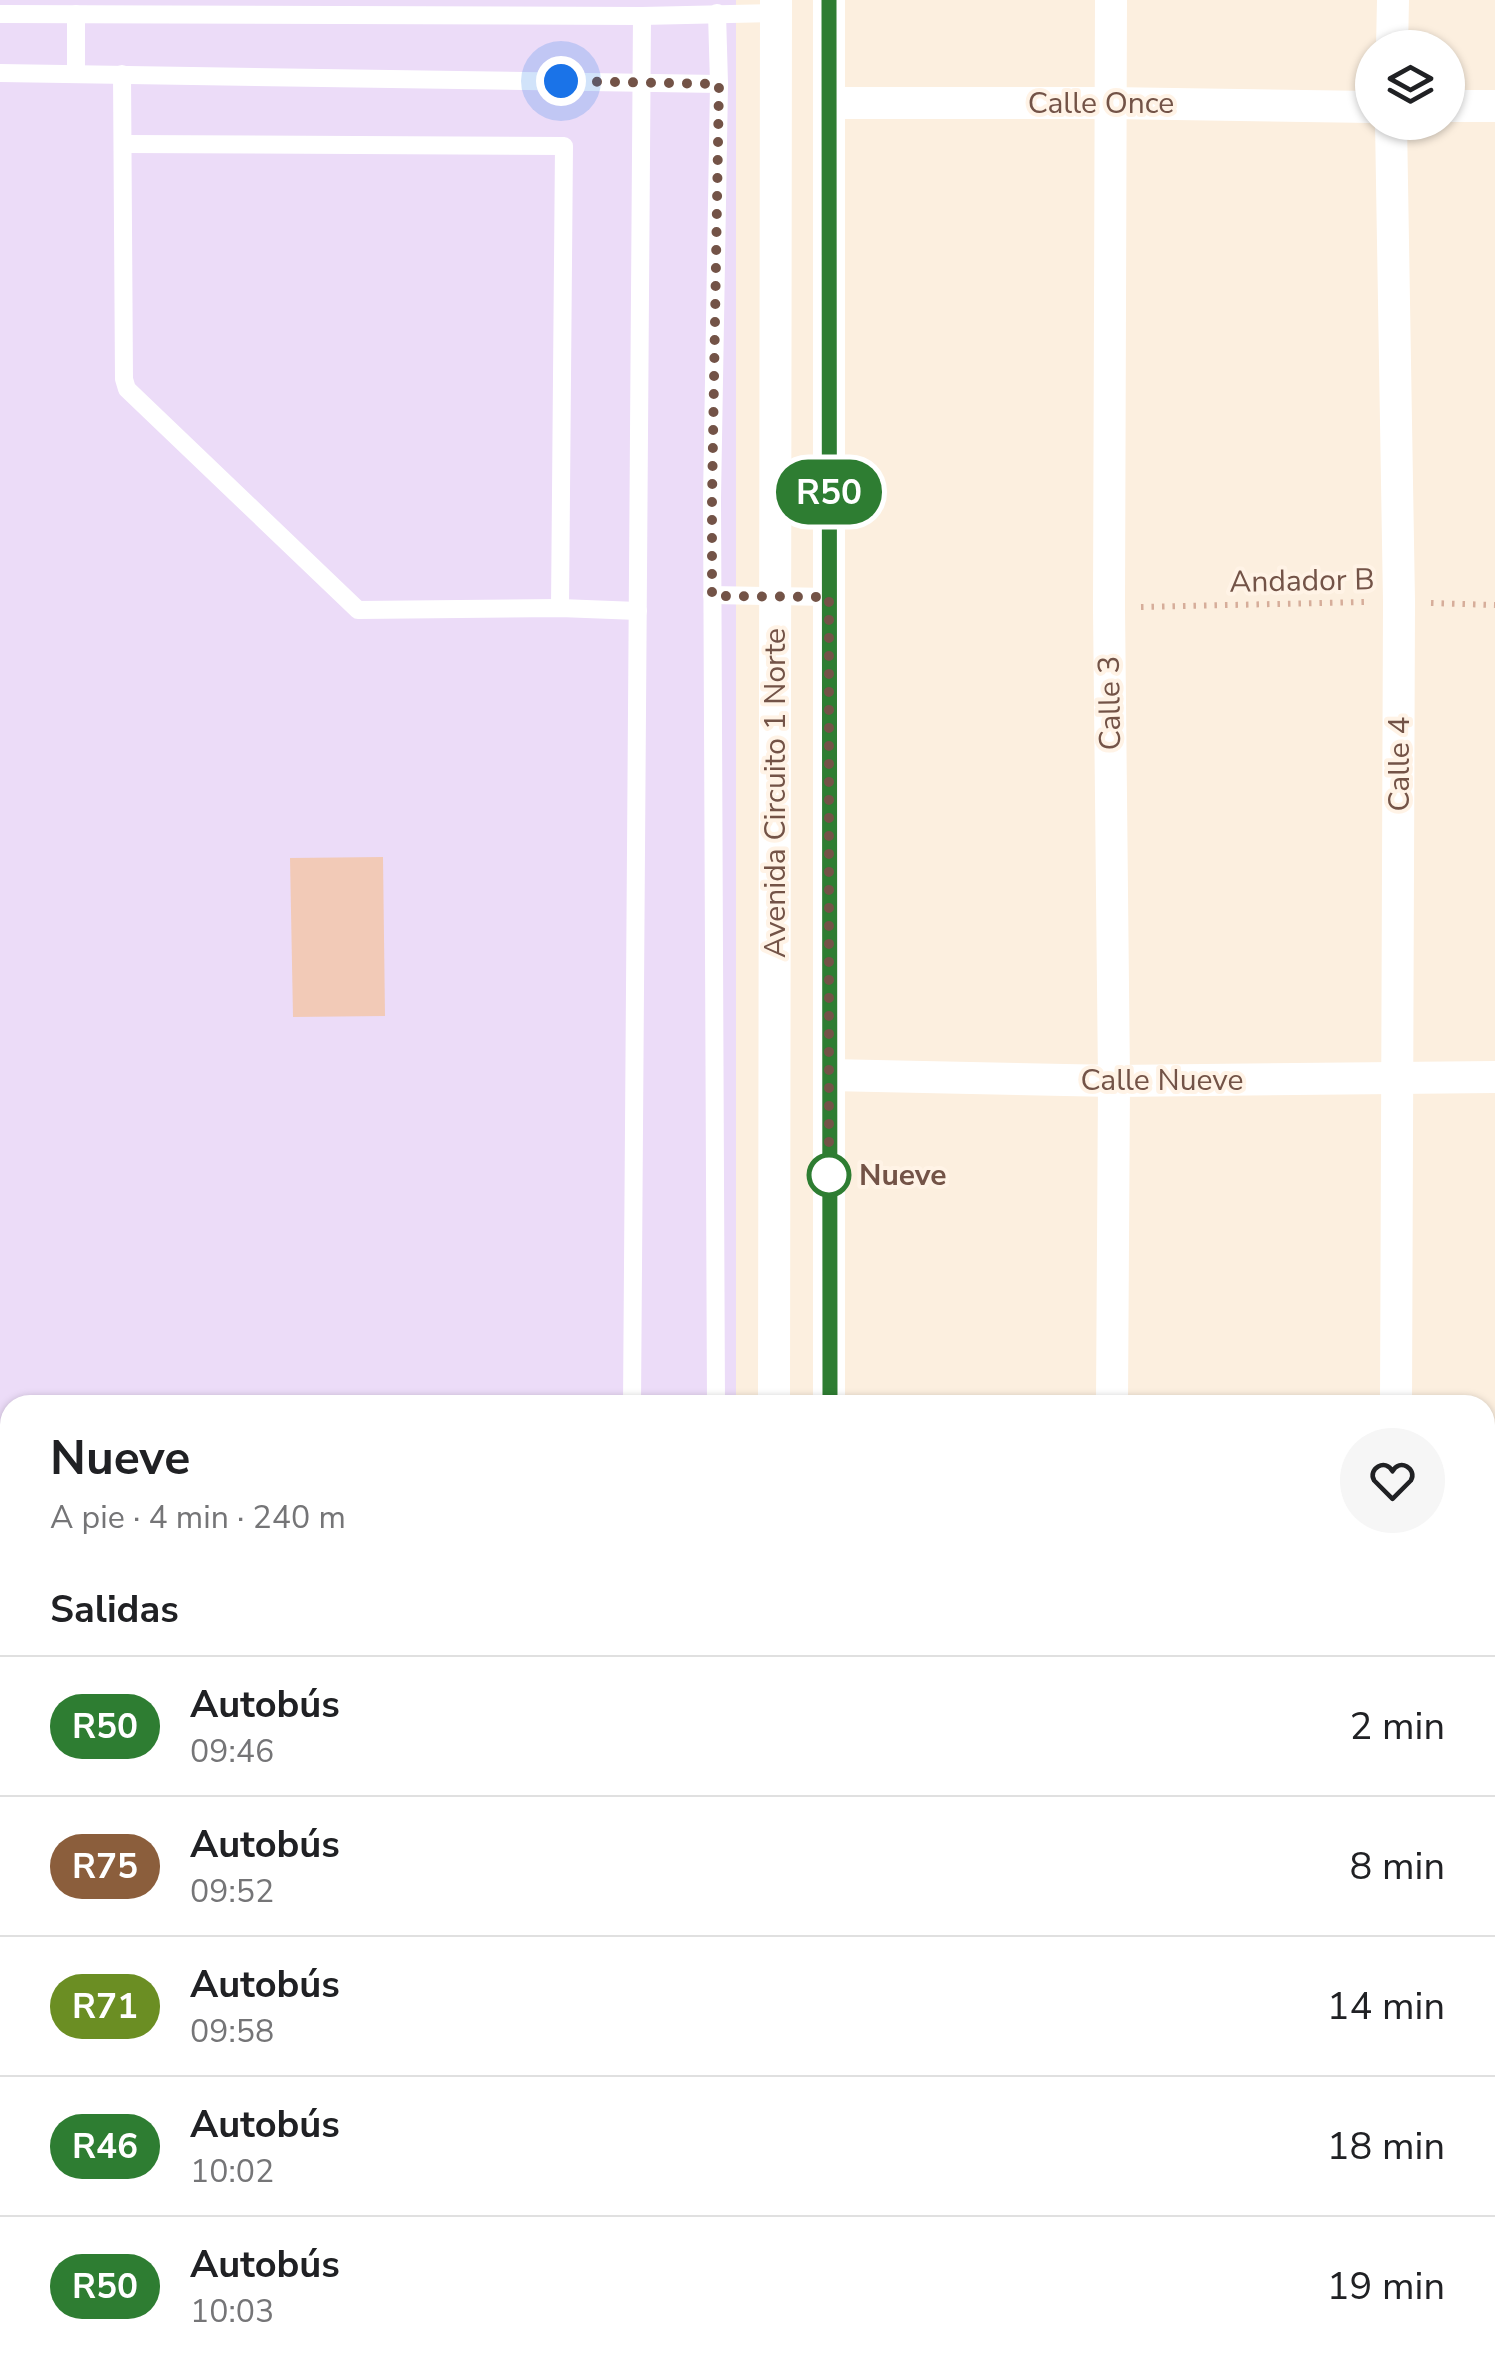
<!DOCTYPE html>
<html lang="es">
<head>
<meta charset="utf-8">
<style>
	:root { --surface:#fff; --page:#f6f6f6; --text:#202124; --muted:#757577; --line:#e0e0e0 }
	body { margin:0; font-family:"Nunito Sans",sans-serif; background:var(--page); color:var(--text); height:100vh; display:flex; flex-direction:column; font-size:38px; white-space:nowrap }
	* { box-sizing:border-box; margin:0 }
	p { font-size:32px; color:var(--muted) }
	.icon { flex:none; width:55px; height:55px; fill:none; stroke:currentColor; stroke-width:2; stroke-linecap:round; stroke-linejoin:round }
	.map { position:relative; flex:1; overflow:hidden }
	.details { position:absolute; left:0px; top:1395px; width:1495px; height:982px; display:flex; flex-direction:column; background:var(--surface); border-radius:30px 30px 0 0; box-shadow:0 2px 8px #0004 }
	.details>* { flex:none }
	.badge { padding:0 20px; border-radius:32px; font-size:35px; line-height:65px }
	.buttons { position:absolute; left:1355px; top:30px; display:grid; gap:20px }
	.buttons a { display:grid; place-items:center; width:110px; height:110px; border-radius:50%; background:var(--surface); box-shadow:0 2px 8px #0004; font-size:50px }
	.you { position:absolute; width:50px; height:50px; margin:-25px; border:8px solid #fff; border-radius:50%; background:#1a73e8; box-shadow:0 0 0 15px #1a73e833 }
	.map>.badge { position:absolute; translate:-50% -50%; box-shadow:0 0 0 5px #fff }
	h2 { padding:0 50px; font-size:38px; line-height:90px }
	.round { display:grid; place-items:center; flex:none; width:105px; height:105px; border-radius:52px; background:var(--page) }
	.head { display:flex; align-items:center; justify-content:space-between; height:170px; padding:0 50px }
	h1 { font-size:48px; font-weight:700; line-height:75px }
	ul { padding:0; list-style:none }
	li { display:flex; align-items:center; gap:30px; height:140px; padding:0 50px; border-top:2px solid var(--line) }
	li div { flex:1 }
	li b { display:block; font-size:38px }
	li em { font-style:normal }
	li .badge { min-width:110px; font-weight:700; text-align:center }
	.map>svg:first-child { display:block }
</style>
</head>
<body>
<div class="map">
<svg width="1495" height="2377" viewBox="0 0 1495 2377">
	<rect width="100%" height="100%" fill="#fcefdf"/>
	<polygon fill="#ecdcf8" points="0,0 736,0 736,1405 10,1405 10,2368 736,2368 736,2377 0,2377"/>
	<g fill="#f2cab7">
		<polygon points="383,857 385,1016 293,1017 290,858"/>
		<polygon points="1485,2007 1495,2007 1495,2366 1485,2367"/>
		<polygon points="1071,2368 1434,2368 1434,2370 1341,2377 1159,2377 1071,2370"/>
	</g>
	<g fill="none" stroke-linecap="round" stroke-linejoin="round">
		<g stroke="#d6ad9a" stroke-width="6" stroke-dasharray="2.5 8" stroke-linecap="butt">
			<polyline points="1431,603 1495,605"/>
			<polyline points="1141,607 1364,602"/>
		</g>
		<g stroke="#fff" stroke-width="18">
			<polyline points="0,14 642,16 776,13"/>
			<polyline points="0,73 719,84"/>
			<polyline points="76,73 76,14"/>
			<polyline points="122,74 124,379 127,389 358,610 560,608 638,611"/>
			<polyline points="124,144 564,146 560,608"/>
			<polyline points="712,595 829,597"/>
			<polyline points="632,1405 642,16"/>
			<polyline points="716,1405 712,499 719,84 717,13"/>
			<polyline points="962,2368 963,2377"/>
			<polyline points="385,2377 395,2368"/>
		</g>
		<g stroke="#fff" stroke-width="32">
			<polyline points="829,0 829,1405"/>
			<polyline points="1111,0 1109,608 1114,1081 1112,1405"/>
			<polyline points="1392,48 1393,0"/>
			<polyline points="829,103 1110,103 1372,107"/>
			<polyline points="1448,106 1495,106"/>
			<polyline points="1391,122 1399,602 1396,1405"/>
			<polyline points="829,1075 1114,1081 1495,1077"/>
			<polyline points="774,1405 776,0"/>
			<polyline points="1485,1822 1495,1822"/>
			<polyline points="798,2377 798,2368"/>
		</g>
	</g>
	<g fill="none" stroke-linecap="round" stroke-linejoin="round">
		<g stroke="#fff" stroke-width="22">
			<polyline id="line" points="829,0 830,1405"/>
		</g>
		<use href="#line" stroke="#2e7d32" stroke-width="15"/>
		<polyline stroke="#735347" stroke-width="10" stroke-dasharray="0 18" points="561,81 719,84 712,499 712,596 829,597 829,1185 829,1175"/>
	</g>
	<circle fill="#fff" stroke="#2e7d32" stroke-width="5" cx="829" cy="1175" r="20"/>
	<g text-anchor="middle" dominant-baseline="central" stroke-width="8" stroke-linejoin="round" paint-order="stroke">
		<g font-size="30" fill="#735347" stroke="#fff3e6">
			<text x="1101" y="103">Calle Once</text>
			<text transform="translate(1302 581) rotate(-1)">Andador B</text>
			<text transform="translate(1110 703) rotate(-91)">Calle 3</text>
			<text transform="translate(1399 764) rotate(-90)">Calle 4</text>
			<text transform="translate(775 793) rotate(-90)">Avenida Circuito 1 Norte</text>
			<text x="1162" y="1080">Calle Nueve</text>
		</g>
		<g font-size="30" font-weight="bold" fill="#735347" stroke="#fff3e6" text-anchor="start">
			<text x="859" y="1175">Nueve</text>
		</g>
	</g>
</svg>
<div class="buttons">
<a><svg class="icon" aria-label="layers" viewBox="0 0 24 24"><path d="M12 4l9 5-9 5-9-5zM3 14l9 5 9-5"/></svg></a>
</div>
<div class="you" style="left:561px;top:81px"></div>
<b class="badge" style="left:829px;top:492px;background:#2e7d32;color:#fff">R50</b>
<section class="details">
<div class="head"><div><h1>Nueve</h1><p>A pie · 4 min · 240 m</p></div><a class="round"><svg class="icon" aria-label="heart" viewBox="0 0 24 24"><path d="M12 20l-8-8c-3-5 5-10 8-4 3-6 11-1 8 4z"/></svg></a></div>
<h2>Salidas</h2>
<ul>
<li><span class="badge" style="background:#2e7d32;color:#fff">R50</span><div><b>Autobús</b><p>09:46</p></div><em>2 min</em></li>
<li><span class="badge" style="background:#8b5e3c;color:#fff">R75</span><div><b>Autobús</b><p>09:52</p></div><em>8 min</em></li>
<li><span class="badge" style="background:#6b8e23;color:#fff">R71</span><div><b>Autobús</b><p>09:58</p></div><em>14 min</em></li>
<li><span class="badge" style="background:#2e7d32;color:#fff">R46</span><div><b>Autobús</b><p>10:02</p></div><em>18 min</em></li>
<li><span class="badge" style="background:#2e7d32;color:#fff">R50</span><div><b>Autobús</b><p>10:03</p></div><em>19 min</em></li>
</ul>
</section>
</div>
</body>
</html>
